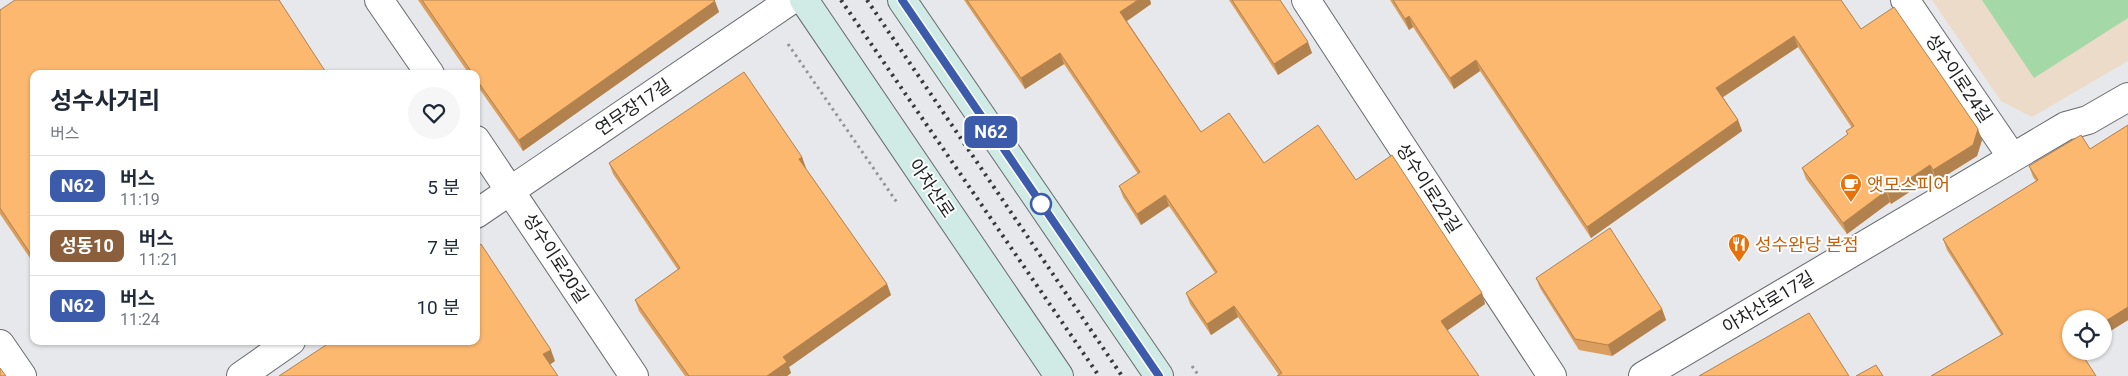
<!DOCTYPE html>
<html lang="ko">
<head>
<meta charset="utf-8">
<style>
	:root { --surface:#fff; --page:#f6f6f7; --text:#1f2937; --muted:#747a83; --line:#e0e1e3 }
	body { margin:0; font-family:Roboto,"Noto Sans KR",sans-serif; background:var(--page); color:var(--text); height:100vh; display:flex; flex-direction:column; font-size:19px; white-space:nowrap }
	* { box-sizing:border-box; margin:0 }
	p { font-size:16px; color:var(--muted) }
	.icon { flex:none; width:28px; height:28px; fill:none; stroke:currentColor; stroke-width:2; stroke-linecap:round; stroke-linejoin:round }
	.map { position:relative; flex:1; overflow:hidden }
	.panel { position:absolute; left:30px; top:70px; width:450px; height:275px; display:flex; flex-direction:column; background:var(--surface); border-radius:10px; box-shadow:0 1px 4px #0004 }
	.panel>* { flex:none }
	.badge { padding:0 10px; border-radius:8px; font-size:18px; line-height:32px }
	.controls { position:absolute; left:2062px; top:310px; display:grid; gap:10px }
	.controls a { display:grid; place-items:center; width:50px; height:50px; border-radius:50%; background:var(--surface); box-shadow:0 1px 4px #0004; font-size:25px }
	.map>.badge { position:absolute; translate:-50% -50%; box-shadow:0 0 0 2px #fff }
	.round { display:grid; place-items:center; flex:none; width:52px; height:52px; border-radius:26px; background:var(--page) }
	.headline { display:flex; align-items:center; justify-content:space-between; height:85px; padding:0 20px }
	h1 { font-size:24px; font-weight:700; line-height:38px }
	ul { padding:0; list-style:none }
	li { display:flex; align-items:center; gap:15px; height:60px; padding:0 20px; border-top:1px solid var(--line) }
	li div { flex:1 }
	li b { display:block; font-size:19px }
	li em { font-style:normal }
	li .badge { min-width:55px; font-weight:700; text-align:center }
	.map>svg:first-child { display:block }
</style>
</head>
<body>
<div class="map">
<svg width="2128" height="376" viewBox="0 0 2128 376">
	<rect width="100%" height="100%" fill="#e6e8ec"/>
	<polygon fill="#ecdbc9" points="1932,0 2128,0 2128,61 2032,117 2001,101"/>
	<polygon fill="#a4d8a6" points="1982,0 2128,0 2128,18 2034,78"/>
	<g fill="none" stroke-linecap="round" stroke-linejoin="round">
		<g stroke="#686a6e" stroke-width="30">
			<g id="street">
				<polyline points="379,0 430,74"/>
				<polyline points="1306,0 1552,376"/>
				<polyline points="1905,0 2012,157"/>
				<polyline points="476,140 634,376"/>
				<polyline points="476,214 791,0"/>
				<polyline points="0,344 22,376"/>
				<polyline points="241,376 291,341"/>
				<polyline points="1643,376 2066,126 2088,120 2128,97"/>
			</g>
		</g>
		<g stroke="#686a6e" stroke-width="30">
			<g id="secondary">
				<polyline points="804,0 1059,376"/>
				<polyline points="902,0 1159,376"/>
			</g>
		</g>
		<g stroke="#929497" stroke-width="3" stroke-dasharray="2.5 4" stroke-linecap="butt">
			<polyline points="788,44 898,204"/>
			<polyline points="1192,366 1199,376"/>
		</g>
		<use href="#street" stroke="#fff" stroke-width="28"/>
		<use href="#secondary" stroke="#d0ebe5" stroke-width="28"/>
		<g stroke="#37383a" stroke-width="4" stroke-dasharray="2.5 5" stroke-linecap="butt">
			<polyline points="841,0 1099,376"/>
			<polyline points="867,0 1122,376"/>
		</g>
	</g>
	<g fill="#da9e5f">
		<polygon points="418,0 714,0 719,12 523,151 476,84 476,74 469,74"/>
		<polygon points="964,0 1150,0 1151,4 1127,21 1201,132 1264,163 1356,180 1482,293 1485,304 1448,330 1279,375 1238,317 1211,335 1190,304 1186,293 1215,273 1169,206 1141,225 1123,197 1119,186 1138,174 1064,64 1025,89"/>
		<polygon points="1229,0 1280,0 1312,53 1278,75"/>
		<polygon points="1390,0 1841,0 1861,29 1982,140 1977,156 1937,181 1934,176 1891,204 1890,202 1847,234 1806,179 1802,168 1848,135 1846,131 1852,128 1798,47 1723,97 1738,120 1742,131 1591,238 1480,71 1454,89 1413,27 1409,30"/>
		<polygon points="0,10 34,74 34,264 0,214"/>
		<polygon points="2128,125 2128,320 2104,335 2104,319 2071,351 2001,335 1947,250 1943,239 2036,181 2033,177 2029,166 2090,149"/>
		<polygon points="802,157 805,168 887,284 891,295 789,367 791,373 787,376 685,376 639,311 635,300 678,270 613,174 609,163"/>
		<polygon points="1536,278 1662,309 1666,320 1612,356 1579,350 1540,288"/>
	</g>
	<g fill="#b1814e">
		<polygon points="1138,0 1150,0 1151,4 1124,23 1120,12"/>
		<polygon points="715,1 719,12 523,151 519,140"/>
		<polygon points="1409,16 1413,27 1409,30 1405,19"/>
		<polygon points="1794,36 1798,47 1720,99 1716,88"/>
		<polygon points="1308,42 1312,53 1278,75 1274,64"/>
		<polygon points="1060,53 1064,64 1025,89 1021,78"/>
		<polygon points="1476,60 1480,71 1454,89 1450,78"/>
		<polygon points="1738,120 1742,131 1591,238 1587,227"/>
		<polygon points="1978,129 1982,140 1977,156 1937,181 1933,170"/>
		<polygon points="802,157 806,168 803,170 799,159"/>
		<polygon points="1930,165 1934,176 1891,204 1888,193"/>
		<polygon points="1886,191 1890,202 1847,234 1843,223"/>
		<polygon points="1165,195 1169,206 1141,225 1137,214"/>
		<polygon points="887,284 891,295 789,367 791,373 787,376 767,376 783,357"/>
		<polygon points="1482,293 1485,304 1445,332 1441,321"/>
		<polygon points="1234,306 1238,317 1211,335 1207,324"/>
		<polygon points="2128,307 2128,320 2104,335 2104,322"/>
		<polygon points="1662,309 1666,320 1612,356 1608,345"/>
		<polygon points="551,350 555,361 548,366 543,354"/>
	</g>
	<g fill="#fdb86f" stroke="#b1814e">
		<polygon points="15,0 279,0 327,74 34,74 34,259 0,208 0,10"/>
		<polygon points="422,0 714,0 715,1 519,140 476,79 476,74 473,74"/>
		<polygon points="967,0 1138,0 1120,12 1201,132 1229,113 1264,163 1318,125 1356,180 1392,155 1482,293 1441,321 1479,376 1277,376 1282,373 1234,306 1207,324 1186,293 1217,272 1165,195 1137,214 1119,186 1140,172 1060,53 1021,78"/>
		<polygon points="1232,0 1280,0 1308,42 1274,64"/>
		<polygon points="1393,0 1841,0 1861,29 1894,7 1978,129 1973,145 1933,170 1930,165 1888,193 1886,191 1843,223 1802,168 1848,134 1846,131 1854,126 1794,36 1716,88 1738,120 1587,227 1476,60 1450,78 1409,16 1405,19"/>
		<polygon points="744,72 802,157 799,159 887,284 783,357 787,362 767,376 689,376 635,300 680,268 609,163"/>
		<polygon points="2128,125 2128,307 2104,322 2104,319 2071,319 2071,351 2080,351 2096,376 1931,376 2003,334 1943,239 2038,180 2029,166 2081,135 2090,149"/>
		<polygon points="1610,228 1662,309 1608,345 1575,339 1536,278"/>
		<polygon points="481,244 551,350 543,354 558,376 279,376 332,341 476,341 476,247"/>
		<polygon points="1809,313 1849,376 1699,376"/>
		<polygon points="1876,365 1883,376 1856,376"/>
		<polygon points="0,368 6,376 0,376"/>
	</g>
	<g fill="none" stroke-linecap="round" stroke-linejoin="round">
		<g stroke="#fff" stroke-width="11">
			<polyline id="line" points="902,0 1159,376"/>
		</g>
		<use href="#line" stroke="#3d5bab" stroke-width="8"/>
	</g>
	<defs>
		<g id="cafe-pin" transform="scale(1.125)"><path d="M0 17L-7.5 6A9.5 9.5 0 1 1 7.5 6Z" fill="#e8710a" stroke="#fff"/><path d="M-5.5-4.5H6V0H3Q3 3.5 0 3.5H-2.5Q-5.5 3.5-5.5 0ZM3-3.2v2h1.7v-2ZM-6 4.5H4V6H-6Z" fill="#fff"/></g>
		<g id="restaurant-pin" transform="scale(1.125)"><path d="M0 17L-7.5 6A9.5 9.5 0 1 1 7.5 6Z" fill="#e8710a" stroke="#fff"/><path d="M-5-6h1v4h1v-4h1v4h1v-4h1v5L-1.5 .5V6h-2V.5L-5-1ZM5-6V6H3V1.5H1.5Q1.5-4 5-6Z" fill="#fff"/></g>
	</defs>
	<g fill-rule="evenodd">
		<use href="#cafe-pin" x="1851" y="184"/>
		<use href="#restaurant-pin" x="1739" y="244"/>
	</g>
	<circle fill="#fff" stroke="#3d5bab" stroke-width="2.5" cx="1041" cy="204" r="10"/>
	<g text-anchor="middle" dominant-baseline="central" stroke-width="4" stroke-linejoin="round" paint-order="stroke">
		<g font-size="18" fill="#1f2022" stroke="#fff">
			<text transform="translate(1959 78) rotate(56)">성수이로24길</text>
			<text transform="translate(633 107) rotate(-34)">연무장17길</text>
			<text transform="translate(932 188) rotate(56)">아차산로</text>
			<text transform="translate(1429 188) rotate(57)">성수이로22길</text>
			<text transform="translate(556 258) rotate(57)">성수이로20길</text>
			<text transform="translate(1768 302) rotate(-31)">아차산로17길</text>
		</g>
		<g font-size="18" fill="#c56008" stroke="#fff" text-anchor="start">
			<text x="1867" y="184">앳모스피어</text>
			<text x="1755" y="244">성수완당 본점</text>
		</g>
	</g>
</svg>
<div class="controls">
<a><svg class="icon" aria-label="locate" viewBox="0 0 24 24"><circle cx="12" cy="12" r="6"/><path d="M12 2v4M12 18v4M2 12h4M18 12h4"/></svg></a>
</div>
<b class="badge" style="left:991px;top:132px;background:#3d5bab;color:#fff">N62</b>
<section class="panel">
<div class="headline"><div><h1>성수사거리</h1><p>버스</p></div><a class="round"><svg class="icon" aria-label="heart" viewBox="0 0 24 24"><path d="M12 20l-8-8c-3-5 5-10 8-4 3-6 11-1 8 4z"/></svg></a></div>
<ul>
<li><span class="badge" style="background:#3d5bab;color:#fff">N62</span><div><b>버스</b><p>11:19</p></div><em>5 분</em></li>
<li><span class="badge" style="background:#8b5e3c;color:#fff">성동10</span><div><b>버스</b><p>11:21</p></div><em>7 분</em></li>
<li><span class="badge" style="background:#3d5bab;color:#fff">N62</span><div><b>버스</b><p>11:24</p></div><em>10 분</em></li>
</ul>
</section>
</div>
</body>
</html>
